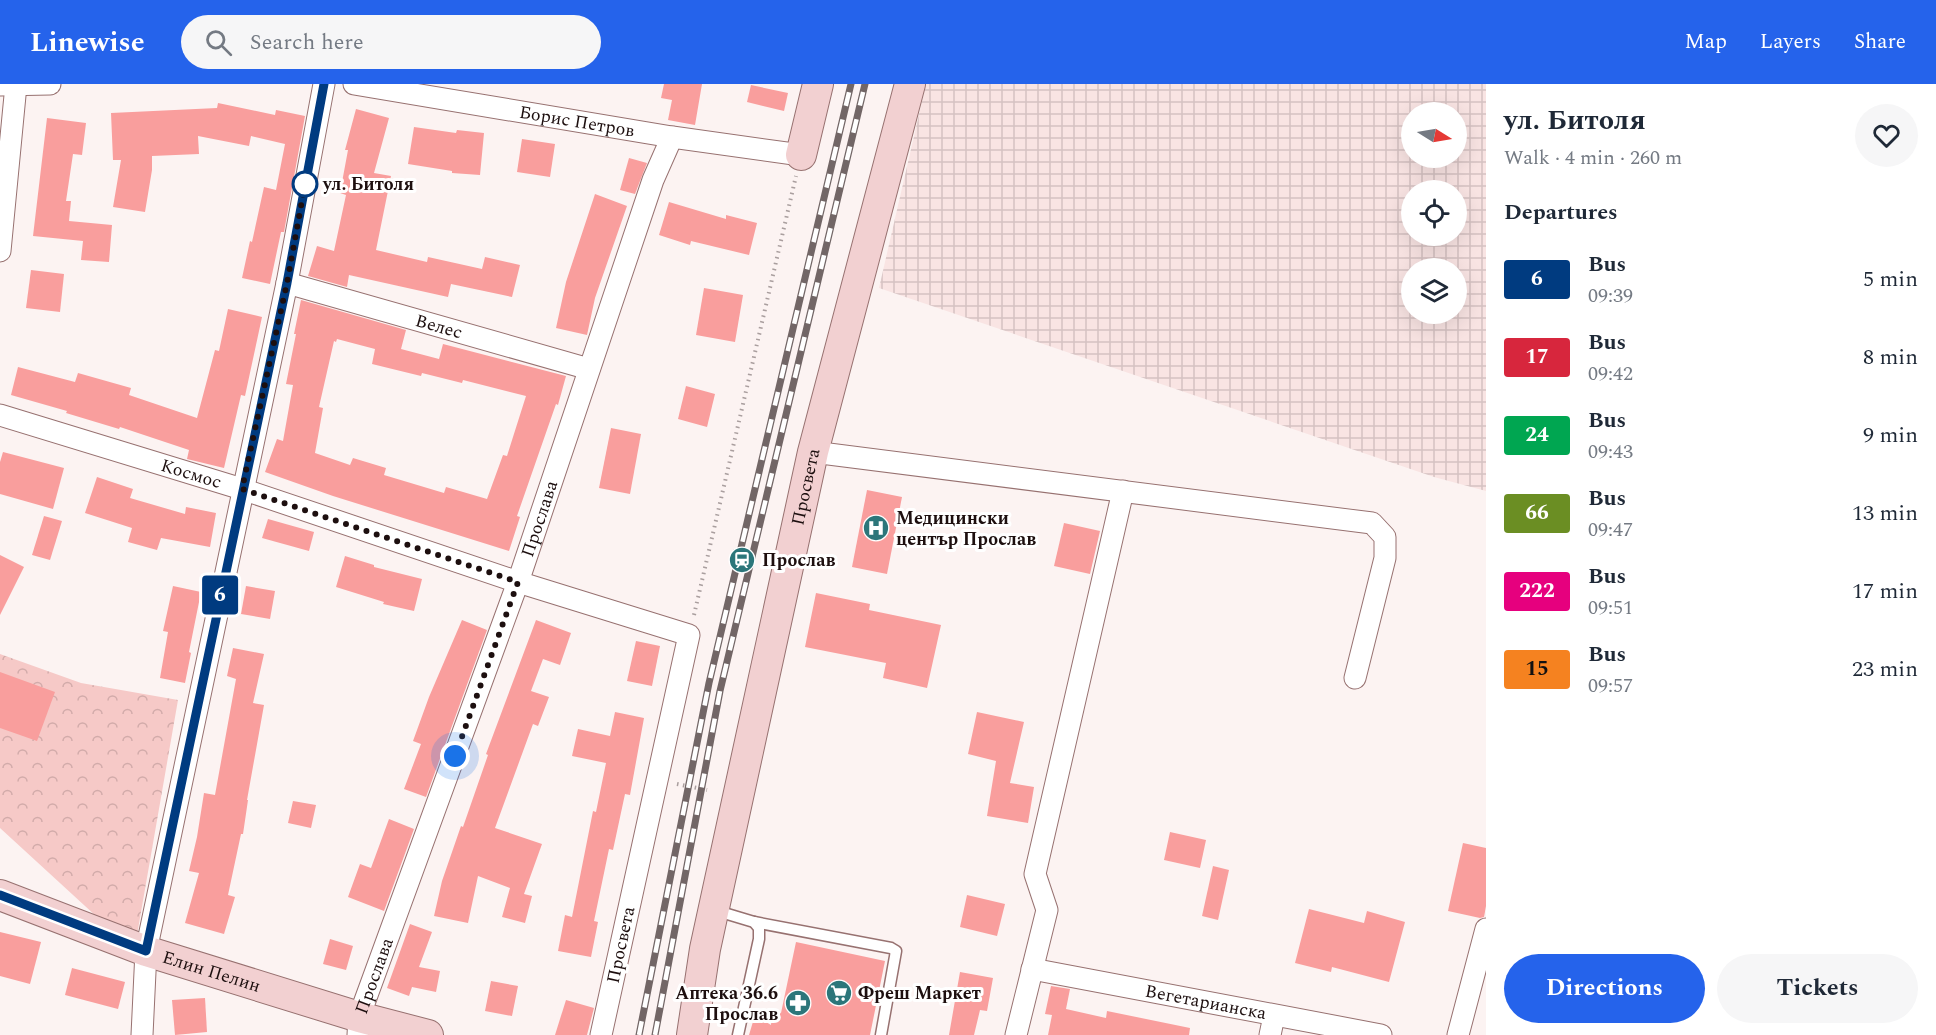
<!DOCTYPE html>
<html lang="en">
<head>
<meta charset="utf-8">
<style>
	:root { --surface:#fff; --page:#f6f6f7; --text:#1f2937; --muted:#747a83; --accent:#2563eb }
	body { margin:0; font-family:Spectral,serif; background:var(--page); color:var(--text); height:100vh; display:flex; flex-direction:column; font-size:22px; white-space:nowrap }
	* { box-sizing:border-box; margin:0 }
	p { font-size:20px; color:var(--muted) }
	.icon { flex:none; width:33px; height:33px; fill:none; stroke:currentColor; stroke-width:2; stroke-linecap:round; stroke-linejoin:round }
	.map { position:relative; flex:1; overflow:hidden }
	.side { display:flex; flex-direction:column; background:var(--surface); width:450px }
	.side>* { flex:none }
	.badge { padding:0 12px; border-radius:4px; font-size:21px; line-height:39px }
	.needle { width:39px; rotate:101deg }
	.fabs { position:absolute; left:1401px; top:18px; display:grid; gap:12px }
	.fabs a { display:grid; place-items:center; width:66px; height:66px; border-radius:50%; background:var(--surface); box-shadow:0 6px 24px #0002; font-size:30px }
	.you { position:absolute; width:30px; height:30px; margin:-15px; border:4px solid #fff; border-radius:50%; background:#1a73e8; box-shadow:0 0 0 9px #1a73e833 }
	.map>.badge { position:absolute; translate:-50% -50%; box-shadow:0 0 0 3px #fff }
	h2 { padding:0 18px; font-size:22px; line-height:54px }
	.round { display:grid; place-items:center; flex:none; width:63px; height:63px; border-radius:32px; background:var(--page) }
	.overview { display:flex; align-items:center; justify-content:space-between; height:102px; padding:0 18px }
	h1 { font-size:28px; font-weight:700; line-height:45px }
	.button { display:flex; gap:12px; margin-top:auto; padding:12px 18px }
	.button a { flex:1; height:69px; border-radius:36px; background:var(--accent); color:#fff; font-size:24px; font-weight:700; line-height:69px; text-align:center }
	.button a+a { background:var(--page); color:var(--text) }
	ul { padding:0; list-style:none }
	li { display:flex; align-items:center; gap:18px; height:78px; padding:0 18px }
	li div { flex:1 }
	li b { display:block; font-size:22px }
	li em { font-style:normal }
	li .badge { min-width:66px; font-weight:700; text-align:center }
	header { display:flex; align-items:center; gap:36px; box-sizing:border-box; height:84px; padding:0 30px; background:var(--accent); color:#fff }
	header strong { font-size:28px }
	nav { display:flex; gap:33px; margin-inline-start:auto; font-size:21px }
	.search { width:420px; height:54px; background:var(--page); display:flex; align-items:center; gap:15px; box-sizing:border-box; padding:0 21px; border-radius:33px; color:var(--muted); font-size:22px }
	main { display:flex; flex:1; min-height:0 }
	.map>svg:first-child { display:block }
</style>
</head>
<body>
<header>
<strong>Linewise</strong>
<div class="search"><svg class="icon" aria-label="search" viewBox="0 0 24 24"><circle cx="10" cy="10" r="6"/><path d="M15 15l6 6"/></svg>Search here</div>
<nav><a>Map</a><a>Layers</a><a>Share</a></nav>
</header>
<main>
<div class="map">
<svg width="1486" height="951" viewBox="0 0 1486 951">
	<defs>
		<pattern id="industrial-grid" width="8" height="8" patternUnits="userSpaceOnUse" patternTransform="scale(1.5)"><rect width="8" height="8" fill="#f9e4e3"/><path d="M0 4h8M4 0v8" fill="none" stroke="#d5c2c2"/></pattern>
		<pattern id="park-crowns" width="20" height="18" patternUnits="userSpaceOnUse" patternTransform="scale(1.5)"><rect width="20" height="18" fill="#f6c9c7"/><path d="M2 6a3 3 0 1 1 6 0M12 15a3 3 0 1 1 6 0" fill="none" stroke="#d2abaa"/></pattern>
	</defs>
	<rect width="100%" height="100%" fill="#fcf3f2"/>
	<path fill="url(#industrial-grid)" fill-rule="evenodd" d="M926,0H1486V407L1434,393L879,204ZM1412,28H1456V74H1412ZM1412,106H1456V152H1412ZM1412,184H1456V230H1412Z"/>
	<polygon fill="url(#park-crowns)" points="0,570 81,599 178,616 137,851 97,833 0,744"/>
	<g fill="#f99e9d" fill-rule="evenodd">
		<polygon points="664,0 702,0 695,41 668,36 672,16 661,14"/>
		<polygon points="751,1 788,9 784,27 747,18"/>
		<polygon points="218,19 275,31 276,26 305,32 284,148 281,148 270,200 242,194 250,157 252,158 264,103 276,106 285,60 251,52 249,62 198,52 199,70 152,72 152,86 145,128 113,123 121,76 113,76 111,29 217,24"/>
		<polygon points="356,25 389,34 374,89 391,92 376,166 427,178 428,173 482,185 485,173 520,181 512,213 451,200 448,213 349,191 347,203 308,192 317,162 334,167 346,111 340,109 348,66 345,66"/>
		<polygon points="47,34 86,39 82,71 73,70 66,117 71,117 69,137 112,141 109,178 81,176 83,157 33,152"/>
		<polygon points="414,43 456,49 457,46 484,49 480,91 452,89 452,87 408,80"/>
		<polygon points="522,55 555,60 550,93 517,88"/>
		<polygon points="629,74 647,79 635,110 620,106"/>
		<polygon points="595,110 627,122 595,214 587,251 556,244 566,198"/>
		<polygon points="669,118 726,135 726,131 757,139 749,171 691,157 690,161 659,151"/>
		<polygon points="31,186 64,190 60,228 26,224"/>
		<polygon points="704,204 743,211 735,258 696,251"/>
		<path d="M301,216L406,246L401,265L439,275L443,260L566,292L558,321L556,320L517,432L520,433L509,467L333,412L265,388L277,355L283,357L293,301L286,300L296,250H294ZM337,255L375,265L372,280L421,292L422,289L462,299L463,296L526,312L507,372L503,371L487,415L446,403L444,409L384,391L386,384L353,374L350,381L315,369L323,324L319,323L334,257L336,258Z"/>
		<polygon points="228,225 262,233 245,312 241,311 224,384 187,375 189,366 120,343 119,345 66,329 67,327 11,311 18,283 75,298 78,289 131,304 129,311 197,334 215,266 219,267"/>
		<polygon points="686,302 715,310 707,343 678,335"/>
		<polygon points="611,344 641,350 630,410 599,404"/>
		<polygon points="3,368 64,384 53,425 0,410 0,378"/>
		<polygon points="97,393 133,405 130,414 185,430 186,423 216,429 210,463 161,454 157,466 128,458 132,444 85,429"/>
		<polygon points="867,406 902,413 887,490 852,483"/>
		<polygon points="44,432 62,437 50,476 32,471"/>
		<polygon points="268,435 314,448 309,467 262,454"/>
		<polygon points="1064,439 1100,447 1090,490 1054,482"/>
		<polygon points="0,471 24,483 0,531"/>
		<polygon points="345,472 374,481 374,483 422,495 414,527 383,520 384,518 336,503"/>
		<polygon points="173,502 201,508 189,568 191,569 185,599 160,594 168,548 163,547"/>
		<polygon points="246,502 275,507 270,535 241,530"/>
		<polygon points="816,509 870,520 869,526 941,541 927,604 883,594 886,579 805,563"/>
		<polygon points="462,536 487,546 426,713 404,705 421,660 413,657 429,613"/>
		<polygon points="536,536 571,549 560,581 543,575 531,607 549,613 538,642 533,640 495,744 542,760 524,810 532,812 525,839 502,833 510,804 478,792 468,839 434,832 442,797 461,742 463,743 488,671 486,670"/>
		<polygon points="636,557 660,562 652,602 627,597"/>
		<polygon points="233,564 264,570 253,619 264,621 247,716 248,716 243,750 241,750 228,811 235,813 224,850 185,839 199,789 189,787 197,753 204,709 215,711 236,595 227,592"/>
		<polygon points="0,588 55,608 37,657 0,644"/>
		<polygon points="615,628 644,634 630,711 625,710 613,766 609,765 594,837 598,838 591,873 558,867 565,831 572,833 593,727 596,728 606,679 572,672 578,645 610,652"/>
		<polygon points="977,628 1024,638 1010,699 1034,703 1028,739 987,732 996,677 968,670"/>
		<polygon points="293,717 316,721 311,744 288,739"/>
		<polygon points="389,735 414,745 384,827 348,813 360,780 371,784"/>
		<polygon points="1170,748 1206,756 1200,784 1164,776"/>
		<polygon points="1463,759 1486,764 1486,822 1484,833 1480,834 1448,827"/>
		<polygon points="1213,782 1229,786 1218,836 1202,832"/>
		<polygon points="967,811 1005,820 997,852 960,843"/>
		<polygon points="1309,825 1364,839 1367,827 1405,838 1389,898 1332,883 1331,888 1295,879"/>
		<polygon points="410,840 432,848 419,883 440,887 436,908 412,903 409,912 387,904"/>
		<polygon points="0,848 41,858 30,900 0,892"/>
		<polygon points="330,855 353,862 346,886 323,880"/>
		<polygon points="796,858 885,877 870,951 749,951 755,931 771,941 772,927 781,929"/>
		<polygon points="72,884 125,898 118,925 65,911"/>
		<polygon points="960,888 993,894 987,927 980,926 974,951 949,951"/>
		<polygon points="491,897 518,902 512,932 485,927"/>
		<polygon points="1051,902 1070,905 1066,925 1106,934 1107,927 1190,944 1189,951 1048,951 1052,931 1045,930"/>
		<polygon points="205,914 207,948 175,951 172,916"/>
		<polygon points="566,916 594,924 587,951 555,951"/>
	</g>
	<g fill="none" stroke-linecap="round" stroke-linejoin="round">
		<g stroke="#977170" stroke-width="13">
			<g id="lane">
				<polyline points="714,826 754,838 759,844 759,855 738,951"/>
				<polyline points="754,838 891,864 896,867 881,951"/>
			</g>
		</g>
		<g stroke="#977170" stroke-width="23">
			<g id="street">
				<path id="s1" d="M354,0L672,53L801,71"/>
				<polyline points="0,1 50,0"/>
				<polyline points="0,167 16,1"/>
				<path id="s2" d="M287,199L589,285"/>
				<path id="s3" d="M0,331L242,405L518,498L689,551L601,951"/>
				<polyline points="813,368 1372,439 1385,453 1385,474 1355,594"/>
				<path id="s4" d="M1032,885L1381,951"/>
				<polyline points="142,951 146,867 287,199 324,0"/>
				<path id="s5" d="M358,951L359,933L518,498L653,96L672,53"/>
				<polyline points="1016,951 1047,826 1035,790 1123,407"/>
				<polyline points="1270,951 1274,932"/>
				<polyline points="1458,951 1486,845"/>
			</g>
		</g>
		<g stroke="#977170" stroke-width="32">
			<g id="secondary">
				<polyline points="801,71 818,0"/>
				<path id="s6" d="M0,811L146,867L359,933L428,951"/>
				<path id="s7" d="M692,951L705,865L813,368L910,0"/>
			</g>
		</g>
		<g stroke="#a99e9e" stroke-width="4" stroke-dasharray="1.5 4.5" stroke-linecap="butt">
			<polyline points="694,531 796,92"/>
			<polyline points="677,700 707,706"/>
			<polyline points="756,927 771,934"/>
		</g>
		<use href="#lane" stroke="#fff" stroke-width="10"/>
		<use href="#street" stroke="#fff" stroke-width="21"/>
		<use href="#secondary" stroke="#f2d0d1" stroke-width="30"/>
		<g stroke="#726666" stroke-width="7">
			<g id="rail">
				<polyline points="639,951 709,599 851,0"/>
				<polyline points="655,951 720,607 865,0"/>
			</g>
		</g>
		<use href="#rail" stroke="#fff" stroke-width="4.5" stroke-dasharray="14" stroke-linecap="butt"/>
	</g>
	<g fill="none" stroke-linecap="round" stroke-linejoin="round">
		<g stroke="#fff" stroke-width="14">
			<polyline id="line" points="0,811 146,867 287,199 324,0"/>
		</g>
		<use href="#line" stroke="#003b80" stroke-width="9"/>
		<polyline stroke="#1d0f0f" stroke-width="6" stroke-dasharray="0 10.8" points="305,100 287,199 242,405 518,498 455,672"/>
	</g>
	<defs>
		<g id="hospital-disc" transform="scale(1.35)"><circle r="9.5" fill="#2c767a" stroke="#fff"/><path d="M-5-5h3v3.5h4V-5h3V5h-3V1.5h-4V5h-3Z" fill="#fff"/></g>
		<g id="station-disc" transform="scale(1.35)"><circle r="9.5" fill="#2c767a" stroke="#fff"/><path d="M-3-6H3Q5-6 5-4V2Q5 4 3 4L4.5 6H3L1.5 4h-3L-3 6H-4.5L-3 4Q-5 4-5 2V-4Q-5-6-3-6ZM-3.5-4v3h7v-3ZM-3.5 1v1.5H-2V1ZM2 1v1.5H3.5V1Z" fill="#fff"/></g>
		<g id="supermarket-disc" transform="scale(1.35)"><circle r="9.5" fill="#2c767a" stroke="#fff"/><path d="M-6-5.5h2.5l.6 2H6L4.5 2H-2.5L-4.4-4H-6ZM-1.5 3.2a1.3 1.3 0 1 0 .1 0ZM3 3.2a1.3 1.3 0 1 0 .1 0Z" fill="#fff"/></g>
		<g id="pharmacy-disc" transform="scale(1.35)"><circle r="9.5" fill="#2c767a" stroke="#fff"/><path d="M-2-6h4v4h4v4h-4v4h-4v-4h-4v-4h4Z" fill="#fff"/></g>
	</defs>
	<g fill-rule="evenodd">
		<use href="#hospital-disc" x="876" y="444"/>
		<use href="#station-disc" x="742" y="476"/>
		<use href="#supermarket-disc" x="839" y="909"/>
		<use href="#pharmacy-disc" x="798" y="919"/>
	</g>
	<circle fill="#fff" stroke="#003b80" stroke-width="3" cx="305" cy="100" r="12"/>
	<g text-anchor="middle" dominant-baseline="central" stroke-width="6" stroke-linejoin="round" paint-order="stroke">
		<g font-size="18" fill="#1d0f0f" stroke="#fff">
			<text stroke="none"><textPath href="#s1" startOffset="226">Борис Петров</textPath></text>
			<text stroke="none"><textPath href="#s2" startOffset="158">Велес</textPath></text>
			<text stroke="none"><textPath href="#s3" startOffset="200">Космос</textPath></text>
			<text stroke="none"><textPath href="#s7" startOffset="560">Просвета</textPath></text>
			<text stroke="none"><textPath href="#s5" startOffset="548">Прослава</textPath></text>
			<text transform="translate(621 861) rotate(-78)">Просвета</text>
			<text stroke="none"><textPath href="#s6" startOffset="225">Елин Пелин</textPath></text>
			<text stroke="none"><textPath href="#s5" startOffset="62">Прослава</textPath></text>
			<text stroke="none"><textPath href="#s4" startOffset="177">Вегетарианска</textPath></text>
		</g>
		<g font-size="18" font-weight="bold" fill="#1d0f0f" stroke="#fff" text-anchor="start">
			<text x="323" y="100">ул. Битоля</text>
		</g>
		<g font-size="18" font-weight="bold" fill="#1d0f0f" stroke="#fff" text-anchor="start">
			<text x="896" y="434">Медицински<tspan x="896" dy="21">център Прослав</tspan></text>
			<text x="762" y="476">Прослав</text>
			<text x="778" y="909" text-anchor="end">Аптека 36.6<tspan x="778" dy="21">Прослав</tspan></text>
			<text x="858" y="909">Фреш Маркет</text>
		</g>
	</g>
</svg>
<div class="fabs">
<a><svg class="needle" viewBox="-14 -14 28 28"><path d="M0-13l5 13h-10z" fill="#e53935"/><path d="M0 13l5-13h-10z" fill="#747a83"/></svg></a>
<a><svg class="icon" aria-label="locate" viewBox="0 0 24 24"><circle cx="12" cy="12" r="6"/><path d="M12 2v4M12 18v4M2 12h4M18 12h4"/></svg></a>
<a><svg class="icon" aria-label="layers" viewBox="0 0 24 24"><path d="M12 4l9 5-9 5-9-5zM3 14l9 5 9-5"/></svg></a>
</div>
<div class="you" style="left:455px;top:672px"></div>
<b class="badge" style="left:220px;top:511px;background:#003b80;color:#fff">6</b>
</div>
<section class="side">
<div class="overview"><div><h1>ул. Битоля</h1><p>Walk · 4 min · 260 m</p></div><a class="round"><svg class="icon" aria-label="heart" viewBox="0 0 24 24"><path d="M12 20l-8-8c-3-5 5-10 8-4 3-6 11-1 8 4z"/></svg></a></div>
<h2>Departures</h2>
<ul>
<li><span class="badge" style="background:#003b80;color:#fff">6</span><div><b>Bus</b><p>09:39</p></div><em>5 min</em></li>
<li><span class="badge" style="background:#d7263d;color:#fff">17</span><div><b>Bus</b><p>09:42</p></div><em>8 min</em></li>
<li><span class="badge" style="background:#00a651;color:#fff">24</span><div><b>Bus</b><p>09:43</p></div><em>9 min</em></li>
<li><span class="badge" style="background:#6b8e23;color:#fff">66</span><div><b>Bus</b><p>09:47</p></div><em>13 min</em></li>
<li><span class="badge" style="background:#e6007e;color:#fff">222</span><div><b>Bus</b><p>09:51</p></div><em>17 min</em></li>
<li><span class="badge" style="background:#f58220;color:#111">15</span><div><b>Bus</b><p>09:57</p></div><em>23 min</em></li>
</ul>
<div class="button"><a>Directions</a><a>Tickets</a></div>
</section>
</main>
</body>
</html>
